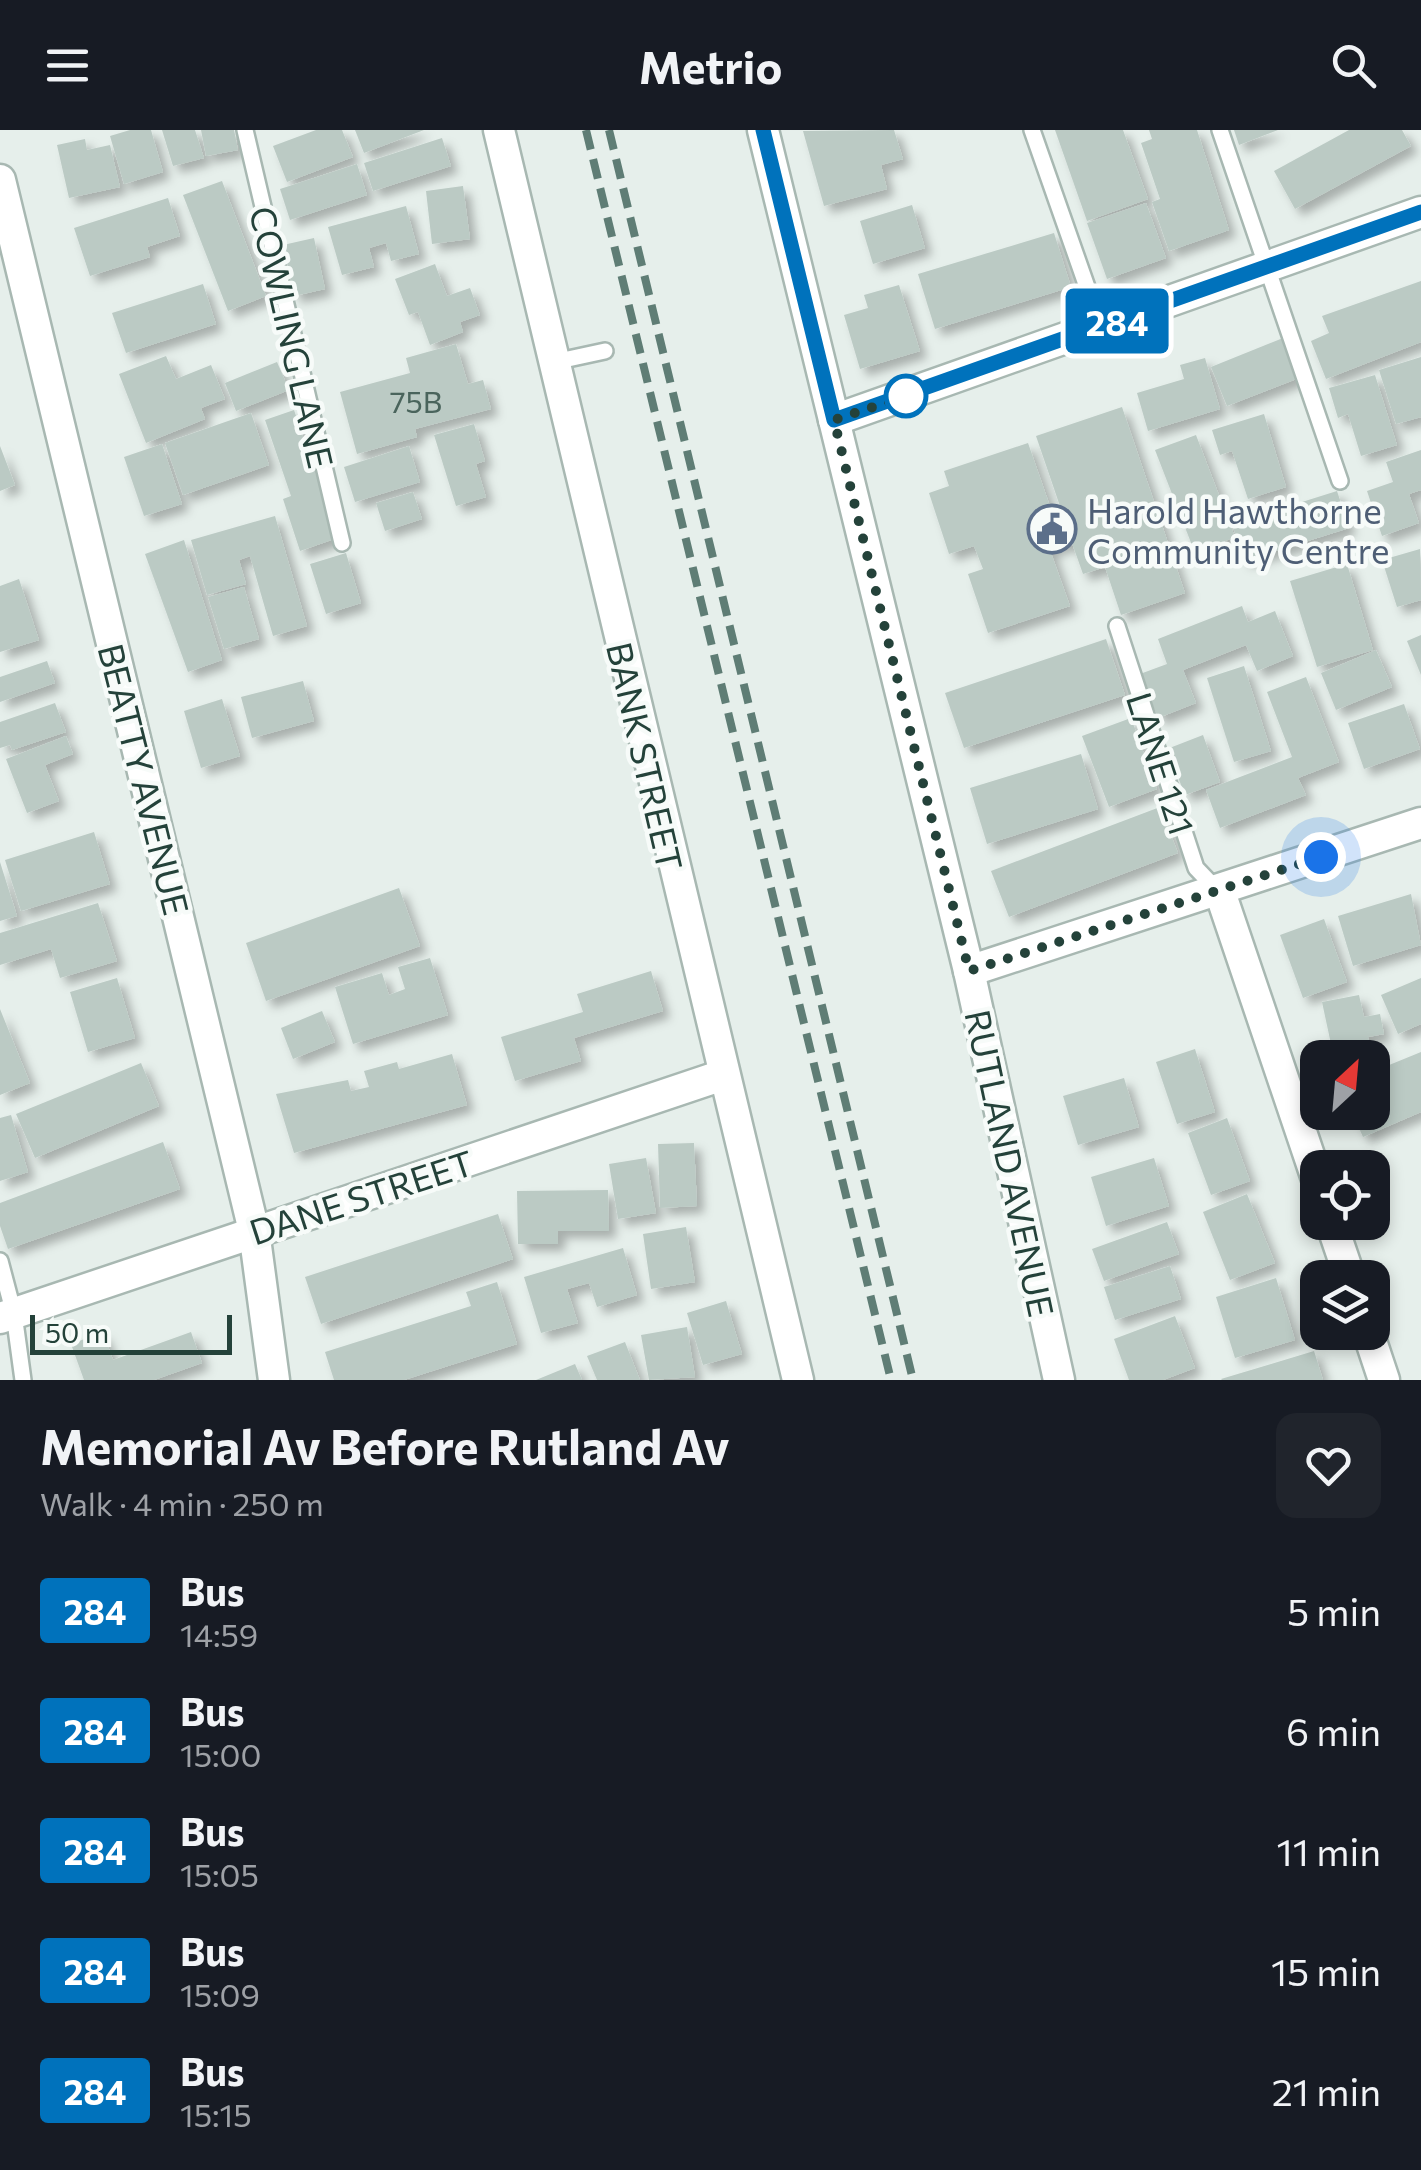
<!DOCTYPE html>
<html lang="en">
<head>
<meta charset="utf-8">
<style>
	:root { --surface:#171b24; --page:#20242c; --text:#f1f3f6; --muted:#9ea1a6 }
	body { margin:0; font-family:Commissioner,sans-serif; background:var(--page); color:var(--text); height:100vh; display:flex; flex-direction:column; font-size:38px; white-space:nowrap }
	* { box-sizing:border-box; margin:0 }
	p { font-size:32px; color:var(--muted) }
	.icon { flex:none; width:55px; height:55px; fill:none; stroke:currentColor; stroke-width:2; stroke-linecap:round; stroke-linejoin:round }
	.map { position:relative; height:1250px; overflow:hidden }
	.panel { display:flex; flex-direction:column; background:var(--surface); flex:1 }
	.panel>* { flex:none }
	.badge { padding:0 20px; border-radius:8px; font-size:35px; line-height:65px }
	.needle { width:65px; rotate:26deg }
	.fabs { position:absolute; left:1300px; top:910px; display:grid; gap:20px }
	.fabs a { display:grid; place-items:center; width:90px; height:90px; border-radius:20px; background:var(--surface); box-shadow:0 5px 15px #0003; font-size:50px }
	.scale { position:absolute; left:30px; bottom:25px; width:202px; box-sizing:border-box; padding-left:10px; border:5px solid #24423a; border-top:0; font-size:28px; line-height:35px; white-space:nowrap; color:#24423a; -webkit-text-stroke:8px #f7fbf9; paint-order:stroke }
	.you { position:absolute; width:50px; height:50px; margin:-25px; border:8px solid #fff; border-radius:50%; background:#1a73e8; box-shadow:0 0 0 15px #1a73e833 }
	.map>.badge { position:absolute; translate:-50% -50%; box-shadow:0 0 0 5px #fff }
	.round { display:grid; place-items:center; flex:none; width:105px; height:105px; border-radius:20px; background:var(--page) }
	.summary { display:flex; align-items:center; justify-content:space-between; height:170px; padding:0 40px }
	h1 { font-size:48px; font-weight:700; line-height:75px }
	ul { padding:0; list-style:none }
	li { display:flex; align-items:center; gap:30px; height:120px; padding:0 40px }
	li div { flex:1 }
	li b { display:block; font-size:38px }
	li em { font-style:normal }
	li .badge { min-width:110px; font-weight:700; text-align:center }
	header { display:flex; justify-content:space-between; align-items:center; height:130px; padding:0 40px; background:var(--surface); font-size:45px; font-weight:700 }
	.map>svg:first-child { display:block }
</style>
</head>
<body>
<header><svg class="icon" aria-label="menu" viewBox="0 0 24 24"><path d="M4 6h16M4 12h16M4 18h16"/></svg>Metrio<svg class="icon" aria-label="search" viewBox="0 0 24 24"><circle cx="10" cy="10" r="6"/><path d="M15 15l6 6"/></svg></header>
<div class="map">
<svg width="1421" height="1250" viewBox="0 0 1421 1250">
	<defs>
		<filter id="shadow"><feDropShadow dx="7" dy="7" stdDeviation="5" flood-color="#0004"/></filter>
	</defs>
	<rect width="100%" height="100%" fill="#e6efeb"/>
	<g fill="#bbcac4" filter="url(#shadow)">
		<polygon points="130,0 151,0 163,42 124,54 110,6"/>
		<polygon points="162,0 195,0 204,28 173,36"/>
		<polygon points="201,0 234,0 238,20 206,26"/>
		<polygon points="316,0 342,0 353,27 287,52 273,16"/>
		<polygon points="355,0 424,0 364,23"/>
		<polygon points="894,0 903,29 881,35 887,59 824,76 803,1"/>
		<polygon points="1055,0 1123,0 1148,69 1087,91"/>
		<polygon points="1149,0 1197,0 1229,100 1169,121 1152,72 1160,69 1141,13 1152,9"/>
		<polygon points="1234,0 1278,0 1239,15"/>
		<polygon points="1349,0 1402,0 1411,16 1295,79 1274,41"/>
		<polygon points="442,8 451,36 373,61 364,33"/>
		<polygon points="85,9 87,20 110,15 120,57 69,68 57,15"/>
		<polygon points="357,34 367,65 290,90 280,59"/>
		<polygon points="222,51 266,166 228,181 183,65"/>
		<polygon points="463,56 470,109 432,114 426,61"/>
		<polygon points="168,68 180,106 147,117 150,127 90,146 74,98"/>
		<polygon points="1146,73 1166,128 1107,149 1087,93"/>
		<polygon points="912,75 925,118 873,134 860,91"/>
		<polygon points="406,76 419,124 391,131 386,113 369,118 374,137 342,145 328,97"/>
		<polygon points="1054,103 1071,157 935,199 918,144"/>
		<polygon points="314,108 325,159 294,166 283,115"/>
		<polygon points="435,134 447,166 470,158 480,185 460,192 463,202 430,215 418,182 409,185 395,149"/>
		<polygon points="1421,151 1421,212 1326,249 1311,211 1329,203 1322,186"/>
		<polygon points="203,154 216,194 126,223 112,183"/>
		<polygon points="899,155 920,221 860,239 844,185 868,178 864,165"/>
		<polygon points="1283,208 1299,248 1227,276 1211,237"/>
		<polygon points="456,214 468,254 483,250 491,279 415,299 417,307 357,324 340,262 410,243 406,228"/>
		<polygon points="166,226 176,249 211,235 225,269 201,278 205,289 146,313 119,244"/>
		<polygon points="1421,227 1421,287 1396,294 1379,240"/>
		<polygon points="1205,228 1220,279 1148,301 1137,263 1184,249 1180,235"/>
		<polygon points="277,232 289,260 236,281 225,253"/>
		<polygon points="1375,245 1397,315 1361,326 1348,284 1338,288 1329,258"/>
		<polygon points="1122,277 1185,463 1121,485 1105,437 1083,444 1072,413 1050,420 1070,476 988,503 968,444 983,439 974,416 949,424 929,363 949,356 944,341 1028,313 1053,385 1062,382 1036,306"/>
		<polygon points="294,280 337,408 300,421 283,369 291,366 265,290"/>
		<polygon points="251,283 269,335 183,365 165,313"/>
		<polygon points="1264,284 1286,357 1248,369 1232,321 1220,325 1212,300"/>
		<polygon points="474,294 485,331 476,334 486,367 456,376 434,305"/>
		<polygon points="1196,305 1235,407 1195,423 1155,320"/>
		<polygon points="162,314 182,374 144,386 124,327"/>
		<polygon points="0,316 15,355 0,361"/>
		<polygon points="409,316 420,352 355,372 344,337"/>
		<polygon points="1421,320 1421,360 1409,364 1419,393 1382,406 1367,361 1393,352 1386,332"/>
		<polygon points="1337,361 1349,398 1244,431 1232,394"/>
		<polygon points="413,362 422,389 385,401 376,373"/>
		<polygon points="275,386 307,496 273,506 250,426 239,430 246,454 207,465 191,410"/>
		<polygon points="184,410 222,530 188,542 145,424"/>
		<polygon points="1420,419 1421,470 1397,477 1382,430"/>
		<polygon points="346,423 361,473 326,484 310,434"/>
		<polygon points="1347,434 1373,520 1317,537 1290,451"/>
		<polygon points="19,449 39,510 0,522 0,456"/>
		<polygon points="244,457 259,509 224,519 208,467"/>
		<polygon points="1242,476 1248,492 1275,481 1293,526 1257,541 1246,515 1183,540 1196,573 1158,588 1140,544 1167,534 1158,509"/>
		<polygon points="1421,505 1421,545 1407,511"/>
		<polygon points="1106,509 1125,565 964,618 945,563"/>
		<polygon points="1376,520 1392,557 1336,580 1321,543"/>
		<polygon points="47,531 55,553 0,572 0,547"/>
		<polygon points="1244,536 1271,621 1234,632 1207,548"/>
		<polygon points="1306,547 1339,632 1298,648 1306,665 1220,698 1206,660 1292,627 1267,562"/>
		<polygon points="303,551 314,591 252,608 241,567"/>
		<polygon points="222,569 240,626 201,638 184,581"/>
		<polygon points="55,573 66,602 12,620 10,615 0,618 0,592"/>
		<polygon points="1404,574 1420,619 1364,639 1348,593"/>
		<polygon points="1131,588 1157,659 1109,677 1082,606"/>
		<polygon points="1203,605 1220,652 1185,665 1167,619"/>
		<polygon points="66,606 73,624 45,635 59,671 27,683 6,629"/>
		<polygon points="1081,624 1098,679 987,714 970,658"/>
		<polygon points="1160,677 1178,723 1009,787 991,741"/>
		<polygon points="94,702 110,754 21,781 5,730"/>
		<polygon points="0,732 17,786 0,791"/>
		<polygon points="399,758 420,816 266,871 246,813"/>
		<polygon points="1411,764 1421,815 1353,836 1338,786"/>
		<polygon points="98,773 117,831 60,848 51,819 0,835 0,803"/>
		<polygon points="1324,789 1347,852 1303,868 1280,805"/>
		<polygon points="430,828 448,885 353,914 335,857 382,843 389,865 405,859 398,837"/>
		<polygon points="651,841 663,881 574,908 581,931 515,951 501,907 583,882 577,864"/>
		<polygon points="117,848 135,908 88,922 70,862"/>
		<polygon points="1421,848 1421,894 1398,904 1381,865"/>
		<polygon points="1359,865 1364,887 1380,884 1384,904 1368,907 1372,922 1334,928 1322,872"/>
		<polygon points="0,879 30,953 0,965"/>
		<polygon points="322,881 335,912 293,929 281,898"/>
		<polygon points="1195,919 1215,982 1177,994 1156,932"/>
		<polygon points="1421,922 1421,982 1363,1007 1352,982 1372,982 1372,942"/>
		<polygon points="452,924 467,975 294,1023 276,964 348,950 351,961 369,957 364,941 397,932 399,939"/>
		<polygon points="141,933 159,976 35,1028 16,984"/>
		<polygon points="1124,948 1139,997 1078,1015 1063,966"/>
		<polygon points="11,985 28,1042 0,1051 0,988"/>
		<polygon points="1227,988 1250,1051 1211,1065 1188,1003"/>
		<polygon points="163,1012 180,1059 8,1119 0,1096 0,1073"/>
		<polygon points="694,1013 697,1076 660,1078 658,1014"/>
		<polygon points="646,1028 656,1083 618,1089 609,1034"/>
		<polygon points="1154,1028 1169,1076 1106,1096 1091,1047"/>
		<polygon points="608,1060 609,1101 558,1101 558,1114 518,1114 517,1061"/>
		<polygon points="1247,1064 1275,1133 1230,1150 1203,1082"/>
		<polygon points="498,1084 513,1129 321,1194 305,1147"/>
		<polygon points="1167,1092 1179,1124 1104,1151 1092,1119"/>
		<polygon points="686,1097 695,1152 651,1159 643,1104"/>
		<polygon points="623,1118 637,1165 597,1177 589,1153 567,1159 578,1193 541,1203 524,1147"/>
		<polygon points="1170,1136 1181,1169 1115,1190 1104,1157"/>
		<polygon points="1276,1148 1295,1210 1235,1228 1216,1167"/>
		<polygon points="497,1152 517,1214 404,1250 334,1250 325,1222 471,1176 466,1162"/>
		<polygon points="726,1171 742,1224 703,1235 687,1183"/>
		<polygon points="1175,1186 1195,1238 1163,1250 1129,1250 1114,1209"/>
		<polygon points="687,1197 695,1247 649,1250 641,1205"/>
		<polygon points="103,1202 113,1230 191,1202 202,1233 154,1250 84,1250 71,1214"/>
		<polygon points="625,1212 640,1250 597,1250 587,1226"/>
		<polygon points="1314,1221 1323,1250 1222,1250 1221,1249"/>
		<polygon points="575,1234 582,1250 536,1250"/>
	</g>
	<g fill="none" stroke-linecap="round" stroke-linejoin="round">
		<g stroke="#a8b8b2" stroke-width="20">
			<g id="service">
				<polyline points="245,0 342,413"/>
				<polyline points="1032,0 1101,197"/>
				<polyline points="1220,0 1340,351"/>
				<polyline points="554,232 605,221"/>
				<polyline points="1117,496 1196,738 1218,761"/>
				<polyline points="0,1131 14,1184 23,1250"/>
			</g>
		</g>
		<g stroke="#a8b8b2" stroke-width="35">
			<g id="minor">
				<polyline points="0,50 254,1101 274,1250"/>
				<polyline points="834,290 1421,82"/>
				<polyline points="1220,762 1318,1052"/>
				<polyline points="969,841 1421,693"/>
				<polyline points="1331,1092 1350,1148"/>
				<polyline points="0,1188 723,945"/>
				<polyline points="1368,1202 1384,1250"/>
			</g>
		</g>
		<g stroke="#a8b8b2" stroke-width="35">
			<g id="tertiary">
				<polyline points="499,0 798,1250"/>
				<polyline points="763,0 969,841 1059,1250"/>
			</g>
		</g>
		<use href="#service" stroke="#fff" stroke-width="15"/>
		<use href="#minor" stroke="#fff" stroke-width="30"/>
		<use href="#tertiary" stroke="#fff" stroke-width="30"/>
		<g stroke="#5f7d75" stroke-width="8" stroke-dasharray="20 10" stroke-linecap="butt">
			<polyline points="586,0 891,1250"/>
			<polyline points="609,0 913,1250"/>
		</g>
	</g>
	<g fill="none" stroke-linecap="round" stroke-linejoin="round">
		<g stroke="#fff" stroke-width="22">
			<polyline id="line" points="763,0 834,290 1421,82"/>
		</g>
		<use href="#line" stroke="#0072bc" stroke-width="15"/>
		<polyline stroke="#24423a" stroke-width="10" stroke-dasharray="0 18" points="906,266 834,290 969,841 1321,727"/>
	</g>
	<defs>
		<g id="civic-ring" transform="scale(2.5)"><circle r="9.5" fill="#f7fbf9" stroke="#5c6f8a" stroke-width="1.5"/><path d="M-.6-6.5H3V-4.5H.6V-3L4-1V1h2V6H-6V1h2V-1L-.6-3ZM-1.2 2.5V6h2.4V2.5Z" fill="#5c6f8a"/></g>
	</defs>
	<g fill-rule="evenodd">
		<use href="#civic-ring" x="1052" y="399"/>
	</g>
	<circle fill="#fff" stroke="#0072bc" stroke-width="5" cx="906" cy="266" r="20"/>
	<g text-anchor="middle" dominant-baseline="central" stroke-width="9" stroke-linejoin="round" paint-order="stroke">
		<g font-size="30" fill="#4a645c">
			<text x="416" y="270">75B</text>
		</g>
		<g font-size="35" fill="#24423a" stroke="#f7fbf9">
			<text transform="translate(293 207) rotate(77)">COWLING LANE</text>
			<text transform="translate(646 626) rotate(77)">BANK STREET</text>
			<text transform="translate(1162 633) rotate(72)">LANE 121</text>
			<text transform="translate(145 649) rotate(76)">BEATTY AVENUE</text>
			<text transform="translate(1011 1033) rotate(78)">RUTLAND AVENUE</text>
			<text transform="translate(361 1066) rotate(-18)">DANE STREET</text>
		</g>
		<g font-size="35" fill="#4e5e75" stroke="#f7fbf9" text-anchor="start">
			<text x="1087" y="379">Harold Hawthorne<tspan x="1087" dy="40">Community Centre</tspan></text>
		</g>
	</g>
</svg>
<div class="fabs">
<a><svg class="needle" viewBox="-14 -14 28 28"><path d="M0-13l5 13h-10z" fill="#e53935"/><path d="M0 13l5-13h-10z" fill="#9ea1a6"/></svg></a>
<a><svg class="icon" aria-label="locate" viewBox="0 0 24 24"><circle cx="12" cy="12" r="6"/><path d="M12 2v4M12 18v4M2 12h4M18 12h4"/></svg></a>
<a><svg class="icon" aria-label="layers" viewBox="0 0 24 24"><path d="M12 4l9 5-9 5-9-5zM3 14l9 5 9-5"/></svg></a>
</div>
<div class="scale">50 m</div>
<div class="you" style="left:1321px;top:727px"></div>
<b class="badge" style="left:1117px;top:191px;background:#0072bc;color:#fff">284</b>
</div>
<section class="panel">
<div class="summary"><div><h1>Memorial Av Before Rutland Av</h1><p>Walk · 4 min · 250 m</p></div><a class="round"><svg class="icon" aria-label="heart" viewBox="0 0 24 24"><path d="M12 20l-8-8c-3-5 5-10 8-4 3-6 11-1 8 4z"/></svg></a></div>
<ul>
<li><span class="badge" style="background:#0072bc;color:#fff">284</span><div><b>Bus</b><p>14:59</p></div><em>5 min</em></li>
<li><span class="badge" style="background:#0072bc;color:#fff">284</span><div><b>Bus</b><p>15:00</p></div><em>6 min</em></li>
<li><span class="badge" style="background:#0072bc;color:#fff">284</span><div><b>Bus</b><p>15:05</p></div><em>11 min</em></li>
<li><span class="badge" style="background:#0072bc;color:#fff">284</span><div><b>Bus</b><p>15:09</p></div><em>15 min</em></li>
<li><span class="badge" style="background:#0072bc;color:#fff">284</span><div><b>Bus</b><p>15:15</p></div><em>21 min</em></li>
</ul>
</section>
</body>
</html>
